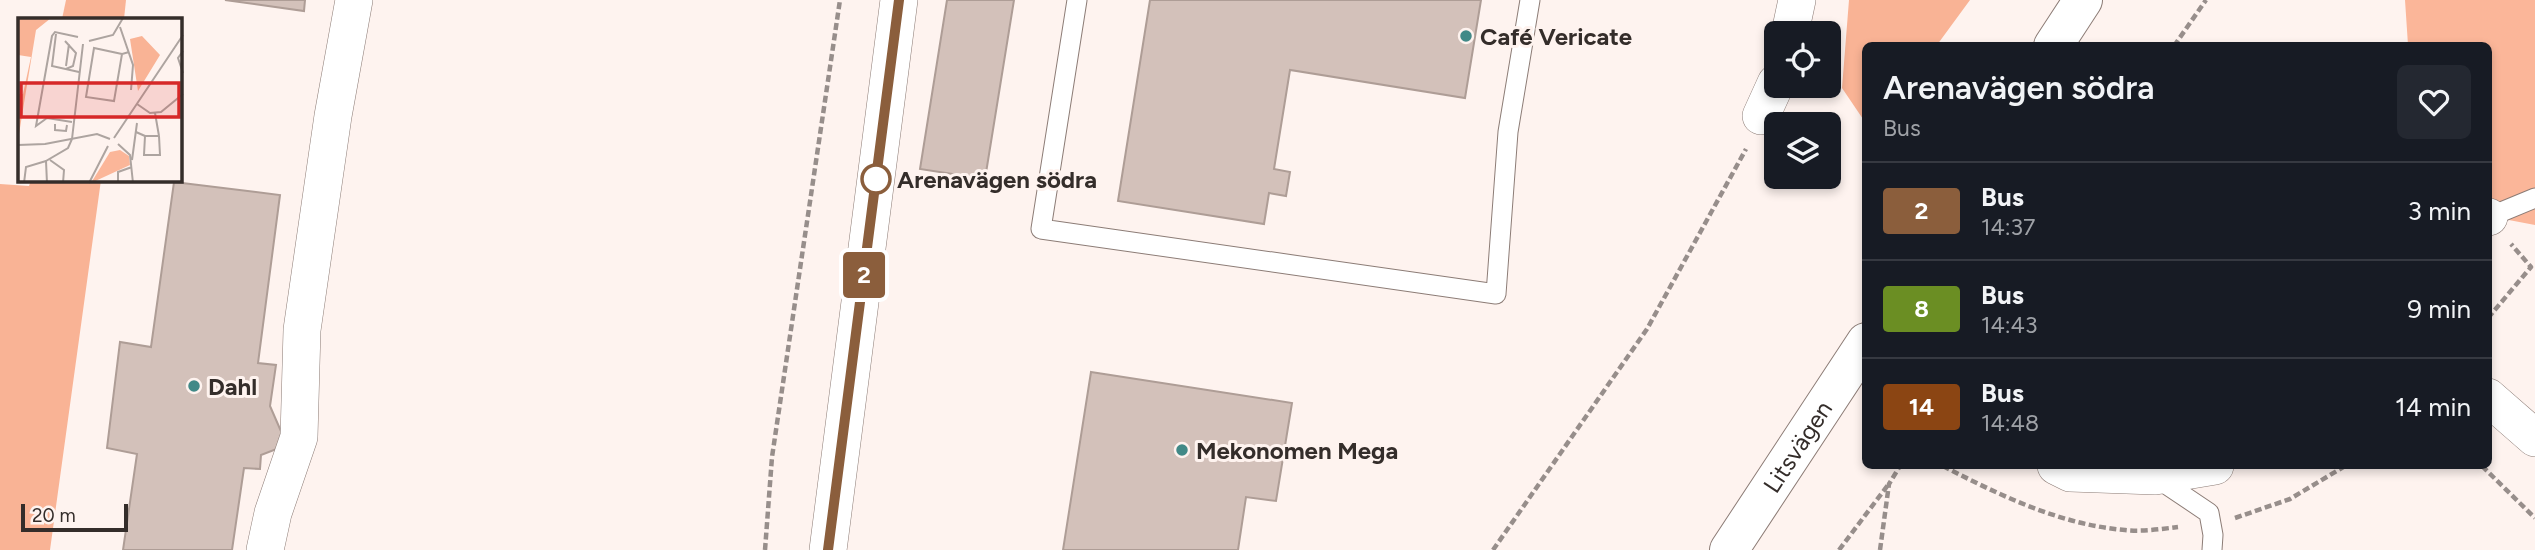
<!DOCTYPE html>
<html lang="en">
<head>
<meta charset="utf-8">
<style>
	:root { --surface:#171b24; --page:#242831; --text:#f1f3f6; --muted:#9ea1a6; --line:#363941 }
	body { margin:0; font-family:Figtree,sans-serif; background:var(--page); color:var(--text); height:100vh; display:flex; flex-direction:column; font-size:26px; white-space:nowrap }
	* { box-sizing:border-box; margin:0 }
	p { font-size:23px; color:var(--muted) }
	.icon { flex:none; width:38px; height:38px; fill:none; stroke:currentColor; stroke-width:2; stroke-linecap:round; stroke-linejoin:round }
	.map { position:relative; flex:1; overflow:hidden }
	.drawer { position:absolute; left:1862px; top:42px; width:630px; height:427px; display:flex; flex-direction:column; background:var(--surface); border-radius:10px; box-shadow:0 4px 10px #0003 }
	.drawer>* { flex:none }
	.badge { padding:0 14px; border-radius:5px; font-size:24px; line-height:46px }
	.buttons { position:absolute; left:1764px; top:21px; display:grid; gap:14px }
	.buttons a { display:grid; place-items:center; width:77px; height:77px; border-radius:10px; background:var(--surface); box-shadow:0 4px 10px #0003; font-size:35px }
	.scale { position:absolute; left:21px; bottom:18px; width:107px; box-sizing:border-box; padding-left:7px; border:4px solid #342d2a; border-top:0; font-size:19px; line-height:24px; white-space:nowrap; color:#342d2a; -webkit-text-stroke:5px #fef3ef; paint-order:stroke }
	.map>.badge { position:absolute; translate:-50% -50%; box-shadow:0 0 0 4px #fff }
	.round { display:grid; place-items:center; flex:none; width:74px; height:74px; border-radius:10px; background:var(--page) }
	.summary { display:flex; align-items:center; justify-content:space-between; height:119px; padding:0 21px }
	h1 { font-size:33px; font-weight:600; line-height:52px }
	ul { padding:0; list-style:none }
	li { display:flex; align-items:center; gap:21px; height:98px; padding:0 21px; border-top:2px solid var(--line) }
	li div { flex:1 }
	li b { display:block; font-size:26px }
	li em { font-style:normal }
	li .badge { min-width:77px; font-weight:700; text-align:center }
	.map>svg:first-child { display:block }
</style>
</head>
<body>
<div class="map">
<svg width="2535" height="550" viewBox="0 0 2535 550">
	<rect width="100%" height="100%" fill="#fef3ef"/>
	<polygon fill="#fbb699" points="2405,0 2535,0 2535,225 2493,217 2489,212 2488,46 2408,45"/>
	<g fill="#f9b395">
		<polygon points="66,0 126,0 124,19 62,19"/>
		<polygon points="1849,0 1970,0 1937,45 1866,46 1865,122 1842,88"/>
		<polygon points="31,180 101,180 50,550 0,550 0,184 29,186"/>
	</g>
	<g fill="#d3c1ba" stroke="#ae9d96" stroke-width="2">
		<polygon points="225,0 305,0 304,11"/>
		<polygon points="947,0 1014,0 985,179 920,169"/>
		<polygon points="1150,0 1481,0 1465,98 1290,70 1274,169 1290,172 1286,196 1269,193 1264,224 1118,201"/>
		<polygon points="174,182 280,195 258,363 276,365 270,406 287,445 261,455 260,469 244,468 232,550 123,550 137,454 107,448 120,342 151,347"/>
		<polygon points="1091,372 1292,403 1276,501 1246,497 1238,550 1063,550"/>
	</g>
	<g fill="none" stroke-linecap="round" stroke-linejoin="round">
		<g stroke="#8c7c76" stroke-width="21">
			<g id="service">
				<polyline points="1077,0 1041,229 1496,294 1508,132 1530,0"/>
				<polyline points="2489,217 2535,198"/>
				<polyline points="2157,478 2209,513 2213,535 2212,550"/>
			</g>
		</g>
		<g stroke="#8c7c76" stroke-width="38">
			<g id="minor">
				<polyline points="1790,33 1797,0"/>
				<polyline points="1761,116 1776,83"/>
				<polyline points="2488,217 2489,217"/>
				<polyline points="2488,397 2535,438"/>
				<polyline points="2056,466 2070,473 2155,476 2215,466"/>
				<polyline points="265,550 273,513 299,437 302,330 333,116 354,0"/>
				<polyline points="828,550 899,0"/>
			</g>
		</g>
		<g stroke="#8c7c76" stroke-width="40">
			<g id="secondary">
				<polyline points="2053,46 2083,0"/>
				<path id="s1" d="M1729,550L1866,342"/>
			</g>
		</g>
		<g stroke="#978e8b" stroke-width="4.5" stroke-dasharray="7 3.5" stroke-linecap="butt">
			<polyline points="2174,46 2206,0"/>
			<polyline points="2488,318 2531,267 2511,244"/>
			<path d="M1943,466C1999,495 2061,525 2125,530C2142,532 2161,529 2178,527"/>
			<polyline points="2482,466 2535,518"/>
			<polyline points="2235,518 2290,499 2345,466"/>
			<polyline points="765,550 772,457 840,0"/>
			<polyline points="1493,550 1647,329 1746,149"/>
			<polyline points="1839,550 1888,485"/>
			<polyline points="1880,550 1889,484 1900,466"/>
		</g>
		<use href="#service" stroke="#fff" stroke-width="19"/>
		<use href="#minor" stroke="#fff" stroke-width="37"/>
		<use href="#secondary" stroke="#fff" stroke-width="38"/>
	</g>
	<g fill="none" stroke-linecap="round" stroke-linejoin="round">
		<g stroke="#fff" stroke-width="16">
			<polyline id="line" points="828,550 899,0"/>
		</g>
		<use href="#line" stroke="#8b5e3c" stroke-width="10"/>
	</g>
	<g fill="#418987" stroke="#fef3ef" stroke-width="2.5">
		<circle cx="1466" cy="36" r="7"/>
		<circle cx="194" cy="386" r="7"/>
		<circle cx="1182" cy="450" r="7"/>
	</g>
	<circle fill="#fff" stroke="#8b5e3c" stroke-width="3.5" cx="876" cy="179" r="14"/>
	<g text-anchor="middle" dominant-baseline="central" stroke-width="6" stroke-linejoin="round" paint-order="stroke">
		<g font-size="24" font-weight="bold" fill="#342d2a" stroke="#fef3ef" text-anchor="start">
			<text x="1480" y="36">Café Vericate</text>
			<text x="208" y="386">Dahl</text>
			<text x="1196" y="450">Mekonomen Mega</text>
		</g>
		<g font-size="24" font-weight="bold" fill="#342d2a" stroke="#fef3ef" text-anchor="start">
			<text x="897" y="179">Arenavägen södra</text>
		</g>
		<g font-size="24" fill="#342d2a" stroke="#fef3ef">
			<text stroke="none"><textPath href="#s1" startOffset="124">Litsvägen</textPath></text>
		</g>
	</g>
	<g transform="translate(18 18)">
		<rect width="164" height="164" fill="#fef3ef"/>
		<path d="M102,132L111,138L112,147L73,165L92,134Z" fill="#fbb699"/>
		<path d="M0,0H33L18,12L0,122V76H5L13,39L0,37ZM124,18L142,37L120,73L112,21Z" fill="#f9b395"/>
		<path fill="none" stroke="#ada4a0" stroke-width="2" d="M102,9L115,47L113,72M38,16L34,48L61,54M47,23L58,35L55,48L48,51M71,23L95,17L105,0M165,33L160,40L165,55M104,36L76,30L68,79L96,83L104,36L111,34M48,48L51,26M119,86L132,95L143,94L165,76M137,95L141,118M54,104L29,100L18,108L34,18L37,14L60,19M37,106V112L48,113L49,107M118,114L127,118L126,137H142L141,118H127M96,120L165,17M100,126L112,137L115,165M0,127L27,126L79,116L92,121M32,142L46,152L45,165M114,142L119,105M6,165L8,149L28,143M29,165L28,143L50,130L54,121L65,26M71,165L90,128M100,165V154L114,149"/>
		<path fill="#d62828" fill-opacity="0.15" stroke="#d62828" stroke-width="3.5" d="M3,65H161V99H3Z"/>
		<rect width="164" height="164" fill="none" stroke="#342d2a" stroke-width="3.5"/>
	</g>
</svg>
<div class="buttons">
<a><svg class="icon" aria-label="locate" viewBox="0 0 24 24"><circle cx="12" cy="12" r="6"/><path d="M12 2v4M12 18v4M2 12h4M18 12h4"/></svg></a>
<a><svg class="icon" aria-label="layers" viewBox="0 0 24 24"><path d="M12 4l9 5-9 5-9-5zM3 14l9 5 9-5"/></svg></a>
</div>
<div class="scale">20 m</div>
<b class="badge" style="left:864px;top:275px;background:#8b5e3c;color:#fff">2</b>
<section class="drawer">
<div class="summary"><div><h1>Arenavägen södra</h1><p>Bus</p></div><a class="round"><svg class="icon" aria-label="heart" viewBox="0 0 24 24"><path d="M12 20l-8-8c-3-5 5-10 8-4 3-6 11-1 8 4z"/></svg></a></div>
<ul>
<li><span class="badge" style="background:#8b5e3c;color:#fff">2</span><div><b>Bus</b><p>14:37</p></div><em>3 min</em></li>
<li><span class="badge" style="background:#6b8e23;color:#fff">8</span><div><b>Bus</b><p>14:43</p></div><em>9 min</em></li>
<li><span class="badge" style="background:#8b4513;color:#fff">14</span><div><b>Bus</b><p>14:48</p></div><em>14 min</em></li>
</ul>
</section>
</div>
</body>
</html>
